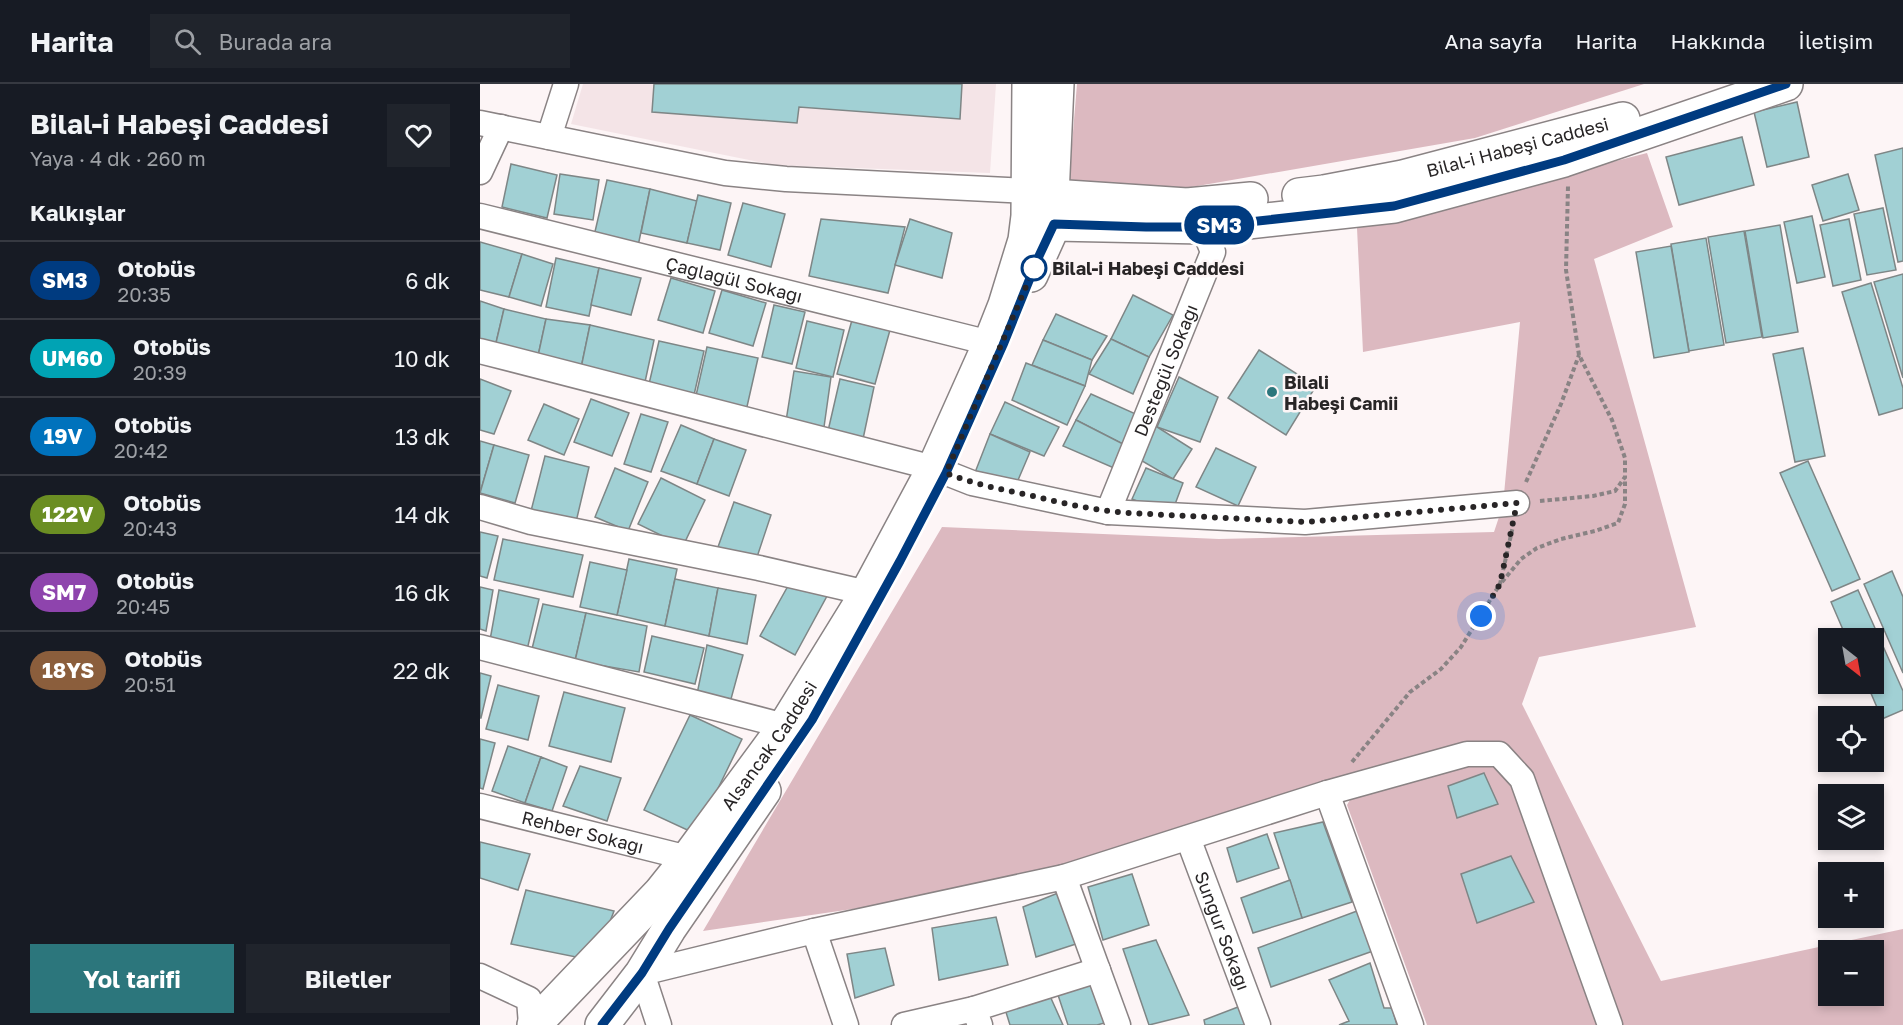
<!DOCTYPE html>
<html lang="tr">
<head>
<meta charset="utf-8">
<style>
	:root { --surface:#171b24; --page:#20242c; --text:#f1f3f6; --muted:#9ea1a6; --line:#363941; --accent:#2c767c }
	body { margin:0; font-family:"Golos Text",sans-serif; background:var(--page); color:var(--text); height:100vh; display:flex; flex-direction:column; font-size:22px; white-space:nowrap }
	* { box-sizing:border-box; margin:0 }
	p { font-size:20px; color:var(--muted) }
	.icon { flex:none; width:33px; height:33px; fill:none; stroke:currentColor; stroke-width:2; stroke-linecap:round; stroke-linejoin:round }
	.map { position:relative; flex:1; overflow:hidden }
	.drawer { display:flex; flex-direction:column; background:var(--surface); width:480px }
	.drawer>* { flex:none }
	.badge { padding:0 12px; border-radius:20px; font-size:21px; line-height:39px }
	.needle { width:39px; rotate:149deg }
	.controls { position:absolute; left:1338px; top:544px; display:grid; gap:12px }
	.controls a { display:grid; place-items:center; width:66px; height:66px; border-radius:0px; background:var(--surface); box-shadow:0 3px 9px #0003; font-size:30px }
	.you { position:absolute; width:30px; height:30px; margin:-15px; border:4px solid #fff; border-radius:50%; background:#1a73e8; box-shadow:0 0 0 9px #1a73e833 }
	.map>.badge { position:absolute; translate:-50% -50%; box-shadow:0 0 0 3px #fff }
	h2 { padding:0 30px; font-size:22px; line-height:54px }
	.round { display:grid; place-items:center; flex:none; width:63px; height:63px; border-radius:0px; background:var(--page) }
	.head { display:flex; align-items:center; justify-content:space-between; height:102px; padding:0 30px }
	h1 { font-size:28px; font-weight:700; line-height:45px }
	.action { display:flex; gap:12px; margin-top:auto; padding:12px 30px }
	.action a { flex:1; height:69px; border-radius:0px; background:var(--accent); color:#fff; font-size:24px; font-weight:700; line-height:69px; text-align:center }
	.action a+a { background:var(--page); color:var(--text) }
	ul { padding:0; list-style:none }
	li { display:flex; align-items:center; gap:18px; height:78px; padding:0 30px; border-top:2px solid var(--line) }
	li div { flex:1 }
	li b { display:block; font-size:22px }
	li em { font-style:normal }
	li .badge { min-width:66px; font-weight:700; text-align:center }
	header { display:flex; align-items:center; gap:36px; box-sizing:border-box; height:84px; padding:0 30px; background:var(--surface); border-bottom:2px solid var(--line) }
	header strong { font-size:28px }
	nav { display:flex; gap:33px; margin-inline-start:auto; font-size:21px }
	.search { width:420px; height:54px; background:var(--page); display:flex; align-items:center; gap:15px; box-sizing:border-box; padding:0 21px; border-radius:0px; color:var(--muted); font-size:22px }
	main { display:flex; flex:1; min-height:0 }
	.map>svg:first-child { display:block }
</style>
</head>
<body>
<header>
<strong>Harita</strong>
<div class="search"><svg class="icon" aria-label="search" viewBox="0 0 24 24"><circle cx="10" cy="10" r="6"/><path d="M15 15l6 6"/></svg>Burada ara</div>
<nav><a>Ana sayfa</a><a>Harita</a><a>Hakkında</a><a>İletişim</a></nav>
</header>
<main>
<section class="drawer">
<div class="head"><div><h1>Bilal-i Habeşi Caddesi</h1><p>Yaya · 4 dk · 260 m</p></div><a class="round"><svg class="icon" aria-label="heart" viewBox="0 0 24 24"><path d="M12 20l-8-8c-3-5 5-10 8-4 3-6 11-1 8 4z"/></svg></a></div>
<h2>Kalkışlar</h2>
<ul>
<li><span class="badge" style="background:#003b80;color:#fff">SM3</span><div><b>Otobüs</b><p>20:35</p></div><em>6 dk</em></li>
<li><span class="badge" style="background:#00a3b4;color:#fff">UM60</span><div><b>Otobüs</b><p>20:39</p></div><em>10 dk</em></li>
<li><span class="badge" style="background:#0072bc;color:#fff">19V</span><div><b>Otobüs</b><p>20:42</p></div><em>13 dk</em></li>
<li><span class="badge" style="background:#6b8e23;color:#fff">122V</span><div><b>Otobüs</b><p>20:43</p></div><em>14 dk</em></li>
<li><span class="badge" style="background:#8e44ad;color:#fff">SM7</span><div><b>Otobüs</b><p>20:45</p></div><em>16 dk</em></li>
<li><span class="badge" style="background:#8b5e3c;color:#fff">18YS</span><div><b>Otobüs</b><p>20:51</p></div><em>22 dk</em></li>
</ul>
<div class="action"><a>Yol tarifi</a><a>Biletler</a></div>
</section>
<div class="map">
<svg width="1423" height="941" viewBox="0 0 1423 941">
	<rect width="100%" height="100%" fill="#fdf5f6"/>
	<polygon fill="#f4e4e7" points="103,0 516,0 510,89 294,81 91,40"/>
	<g fill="#dcb9c0" fill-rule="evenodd">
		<polygon points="597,0 1164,0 995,54 706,104 589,97"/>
		<path d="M1167,69L1193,143L1114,175L1216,543L1059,573L1042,620L1181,897L1423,845V941H947L867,721L880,698L523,803L223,847L462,443L739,455L1014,448L1023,421L1040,238L883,268L877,144ZM1348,867H1394V912H1348Z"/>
	</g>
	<g fill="#a1d0d4" stroke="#7e8686" stroke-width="1.5">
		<polygon points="174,0 482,0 480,35 319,23 317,39 172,28"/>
		<polygon points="1317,18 1329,73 1287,83 1274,28"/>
		<polygon points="1262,53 1274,101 1199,121 1186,73"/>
		<polygon points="1423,64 1423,177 1418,178 1395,71"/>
		<polygon points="31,80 77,91 67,134 22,123"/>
		<polygon points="80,90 119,96 113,136 74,130"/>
		<polygon points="1368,90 1379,126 1343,137 1332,101"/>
		<polygon points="127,96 170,105 158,162 114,152"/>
		<polygon points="170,105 217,117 207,159 161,149"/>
		<polygon points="218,111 251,119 240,166 207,159"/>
		<polygon points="263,119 305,130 291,183 248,171"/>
		<polygon points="1403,124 1416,186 1387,191 1374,130"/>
		<polygon points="1332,132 1345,193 1317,199 1304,138"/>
		<polygon points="341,135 425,143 408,209 329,192"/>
		<polygon points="430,135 472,149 462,194 415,181"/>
		<polygon points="1369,135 1381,196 1353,202 1340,141"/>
		<polygon points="1300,141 1318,248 1283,254 1265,147"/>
		<polygon points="1264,147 1282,253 1246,259 1228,153"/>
		<polygon points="1226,154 1244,261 1209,267 1191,160"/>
		<polygon points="0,158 42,170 29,213 0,206"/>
		<polygon points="1191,162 1209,268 1174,274 1156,168"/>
		<polygon points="42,170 73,180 61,222 29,213"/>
		<polygon points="76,174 119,184 109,232 66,223"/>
		<polygon points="119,184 161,194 151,231 111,221"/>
		<polygon points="1423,190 1423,294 1394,198"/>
		<polygon points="191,194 235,207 223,249 178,236"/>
		<polygon points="1391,199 1423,304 1423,324 1399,331 1362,208"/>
		<polygon points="242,206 286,219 273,262 229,249"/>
		<polygon points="653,211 693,231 669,273 631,255"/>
		<polygon points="0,217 24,225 15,263 0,259"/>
		<polygon points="294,221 325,228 312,280 282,273"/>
		<polygon points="24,225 66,235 58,272 15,263"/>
		<polygon points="576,230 627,252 612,276 563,256"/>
		<polygon points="66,235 110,241 101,284 58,272"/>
		<polygon points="372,236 410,246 395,300 357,290"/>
		<polygon points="327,237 364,246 353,293 316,284"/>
		<polygon points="110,241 174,256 165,298 101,284"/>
		<polygon points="631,255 669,273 653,310 609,290"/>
		<polygon points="563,256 612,276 605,302 552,281"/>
		<polygon points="179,257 224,267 214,311 169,300"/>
		<polygon points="227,263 278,274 266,327 215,316"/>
		<polygon points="1323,264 1345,372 1315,378 1293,270"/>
		<polygon points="779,266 836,302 806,351 748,314"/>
		<polygon points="546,279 605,302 587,341 532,316"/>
		<polygon points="314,287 351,293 344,343 306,337"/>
		<polygon points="699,293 738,313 720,358 677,343"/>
		<polygon points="0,295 31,307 14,350 0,346"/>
		<polygon points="360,295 394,303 383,355 348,347"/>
		<polygon points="611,310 658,331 643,360 596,336"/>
		<polygon points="111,315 149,329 132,372 94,358"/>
		<polygon points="525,318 579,343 564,372 510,350"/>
		<polygon points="64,320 99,335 84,371 48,356"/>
		<polygon points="161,330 188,338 171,388 144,380"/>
		<polygon points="596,336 643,360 634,384 583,362"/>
		<polygon points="201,341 234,355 217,400 181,387"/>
		<polygon points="674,341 712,365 693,395 657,374"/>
		<polygon points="510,350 550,368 533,408 494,391"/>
		<polygon points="234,355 266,366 249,412 217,400"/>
		<polygon points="0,357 14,361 0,409"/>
		<polygon points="14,361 49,371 35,419 0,409"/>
		<polygon points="736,364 776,383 758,422 716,403"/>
		<polygon points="65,372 109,383 96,438 51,427"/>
		<polygon points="1328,377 1380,495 1352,507 1300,389"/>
		<polygon points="135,384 168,398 148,447 115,433"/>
		<polygon points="666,384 703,399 691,431 652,415"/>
		<polygon points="181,394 225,416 203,462 158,440"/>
		<polygon points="254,418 291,431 276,476 238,463"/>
		<polygon points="0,448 18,452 7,494 0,492"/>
		<polygon points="23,455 103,471 93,513 14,496"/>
		<polygon points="149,475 197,485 185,542 137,531"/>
		<polygon points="110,478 147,486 137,531 100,523"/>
		<polygon points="1412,487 1423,513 1423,589 1384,500"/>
		<polygon points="313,493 347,512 315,571 280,552"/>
		<polygon points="195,495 238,504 229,552 185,542"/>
		<polygon points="0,503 13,506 6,547 0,545"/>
		<polygon points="238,504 276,511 267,560 229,552"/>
		<polygon points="19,506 59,515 47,566 10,556"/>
		<polygon points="1378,506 1423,607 1423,626 1402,635 1387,600 1394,600 1394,555 1367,555 1351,518"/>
		<polygon points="63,520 106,529 95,577 51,569"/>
		<polygon points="106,529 167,542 159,588 95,577"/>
		<polygon points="172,552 224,564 215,600 164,588"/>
		<polygon points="227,561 263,571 251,615 217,610"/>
		<polygon points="0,589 11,592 1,634 0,634"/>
		<polygon points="18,601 59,612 48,656 6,645"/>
		<polygon points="84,608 145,624 131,678 69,662"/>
		<polygon points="210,631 262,655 216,750 164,726"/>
		<polygon points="0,655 15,659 3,705 0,704"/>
		<polygon points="28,662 61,673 45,719 12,707"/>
		<polygon points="61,673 87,683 72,727 45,719"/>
		<polygon points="100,682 141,694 127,737 83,722"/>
		<polygon points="1004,689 1018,720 977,734 968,702"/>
		<polygon points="843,738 872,818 822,834 794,749"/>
		<polygon points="787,750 799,784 757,798 747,764"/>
		<polygon points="0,758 50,770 38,806 0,794"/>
		<polygon points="1031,772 1054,818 997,839 981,790"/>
		<polygon points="652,790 669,841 623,856 608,803"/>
		<polygon points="810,796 822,834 773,849 761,814"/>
		<polygon points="46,806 134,827 121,861 106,875 31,860"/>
		<polygon points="583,807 599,859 556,873 543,823"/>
		<polygon points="877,827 893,867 791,903 778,864"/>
		<polygon points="516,833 528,881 459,896 452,844"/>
		<polygon points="676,856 709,931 669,941 643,865"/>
		<polygon points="405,864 414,901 375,914 367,870"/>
		<polygon points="890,879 904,924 912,924 917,941 859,941 869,937 849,896"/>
		<polygon points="611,896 628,938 617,941 588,941 577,908"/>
		<polygon points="570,912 583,941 530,941 525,925"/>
		<polygon points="758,923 766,941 725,941 724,936"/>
	</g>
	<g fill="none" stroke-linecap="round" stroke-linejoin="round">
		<g stroke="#8a8384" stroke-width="27">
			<g id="street">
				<polyline points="0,39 245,89 306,95 547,107 564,111"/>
				<polyline points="69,53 86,0"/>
				<polyline points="0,88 21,43"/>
				<path id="s1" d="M0,132L510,259"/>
				<polyline points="0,267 454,384 492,399 628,428 825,438 1037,419"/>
				<polyline points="0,423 51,438 279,484 387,509"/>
				<path id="s2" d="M628,428L733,168L723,143"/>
				<polyline points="0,563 305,642"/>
				<polyline points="847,709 987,670 1019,670 1042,695 1130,941"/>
				<path id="s3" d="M0,722L208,774"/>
				<path id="s4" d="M708,754L778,941"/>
				<polyline points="584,793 638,941"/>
				<polyline points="334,847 584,793 847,709 931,941"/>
				<polyline points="0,892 49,915 51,941"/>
				<polyline points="179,941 162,889 334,847 366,941"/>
				<polyline points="424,941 494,925"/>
				<polyline points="500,941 494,925 618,886"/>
			</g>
		</g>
		<g stroke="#8a8384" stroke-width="36">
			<g id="secondary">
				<path id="s5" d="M819,111L844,108L923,93L1143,35"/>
				<polyline points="572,112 707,121 771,115"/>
				<polyline points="554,134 574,140 723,143 914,122 1084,76 1306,0"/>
				<polyline points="551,191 574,140 572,112 577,0"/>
				<path id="s6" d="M54,941L180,809L208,774L305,642L387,509L454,384L510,259L525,221L545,156L548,132L549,0"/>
				<polyline points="122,941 162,889 189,845 284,707"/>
			</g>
		</g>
		<g stroke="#898384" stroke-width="4" stroke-dasharray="4.5 3" stroke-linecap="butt">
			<polyline points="1046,398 1081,320 1099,271"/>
			<polyline points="1060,417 1113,412 1135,407 1145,393 1145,374 1132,336 1099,271 1086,186 1088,102"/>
			<polyline points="1022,498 1041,475 1057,464 1081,455 1115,447 1138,439 1145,420 1145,393"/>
			<polyline points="872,678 930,608 961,585 981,563 1020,500 1033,442"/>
		</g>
		<use href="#street" stroke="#fff" stroke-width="24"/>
		<use href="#secondary" stroke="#fff" stroke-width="33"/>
	</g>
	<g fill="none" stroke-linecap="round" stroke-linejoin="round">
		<g stroke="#fff" stroke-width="14">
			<polyline id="line" points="122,941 162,889 189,845 332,636 420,477 466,389 523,261 559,172 574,140 666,143 723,143 914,122 1084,76 1306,0"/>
		</g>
		<use href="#line" stroke="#003b80" stroke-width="9"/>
		<path stroke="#282526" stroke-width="6" stroke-dasharray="0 10.8" d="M554,184L466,389C495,401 526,406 557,413C587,420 618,427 649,429L825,438L1037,419L1020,500L1001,532"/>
	</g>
	<circle fill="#fff" stroke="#003b80" stroke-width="3" cx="554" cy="184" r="12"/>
	<circle fill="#2c767c" stroke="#fdf5f6" stroke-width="2" cx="792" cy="308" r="6"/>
	<g text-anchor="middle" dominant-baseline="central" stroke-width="5" stroke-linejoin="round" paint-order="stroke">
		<g font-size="18" fill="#282526" stroke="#fdf5f6">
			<text stroke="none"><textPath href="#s5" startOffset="224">Bilal-i Habeşi Caddesi</textPath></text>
			<text stroke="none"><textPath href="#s1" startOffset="262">Çağlagül Sokağı</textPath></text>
			<text stroke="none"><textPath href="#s2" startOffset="153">Destegül Sokağı</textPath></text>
			<text stroke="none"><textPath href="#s6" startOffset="366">Alsancak Caddesi</textPath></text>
			<text stroke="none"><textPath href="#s3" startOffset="106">Rehber Sokağı</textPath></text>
			<text stroke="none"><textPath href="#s4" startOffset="99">Sungur Sokağı</textPath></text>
		</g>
		<g font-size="18" font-weight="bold" fill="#282526" stroke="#fdf5f6" text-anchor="start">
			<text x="572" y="184">Bilal-i Habeşi Caddesi</text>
		</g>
		<g font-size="18" font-weight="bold" fill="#282526" stroke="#fdf5f6" text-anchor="start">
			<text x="804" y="298">Bilali<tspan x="804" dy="21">Habeşi Camii</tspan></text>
		</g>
	</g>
</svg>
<div class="controls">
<a><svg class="needle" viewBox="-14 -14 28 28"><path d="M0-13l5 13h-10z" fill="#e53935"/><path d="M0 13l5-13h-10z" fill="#9ea1a6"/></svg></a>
<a><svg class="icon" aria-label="locate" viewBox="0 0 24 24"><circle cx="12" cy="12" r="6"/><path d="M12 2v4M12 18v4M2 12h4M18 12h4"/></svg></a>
<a><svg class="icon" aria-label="layers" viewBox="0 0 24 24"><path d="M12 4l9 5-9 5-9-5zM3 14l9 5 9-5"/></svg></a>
<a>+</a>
<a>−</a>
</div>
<div class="you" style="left:1001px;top:532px"></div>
<b class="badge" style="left:739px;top:141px;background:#003b80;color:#fff">SM3</b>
</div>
</main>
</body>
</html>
